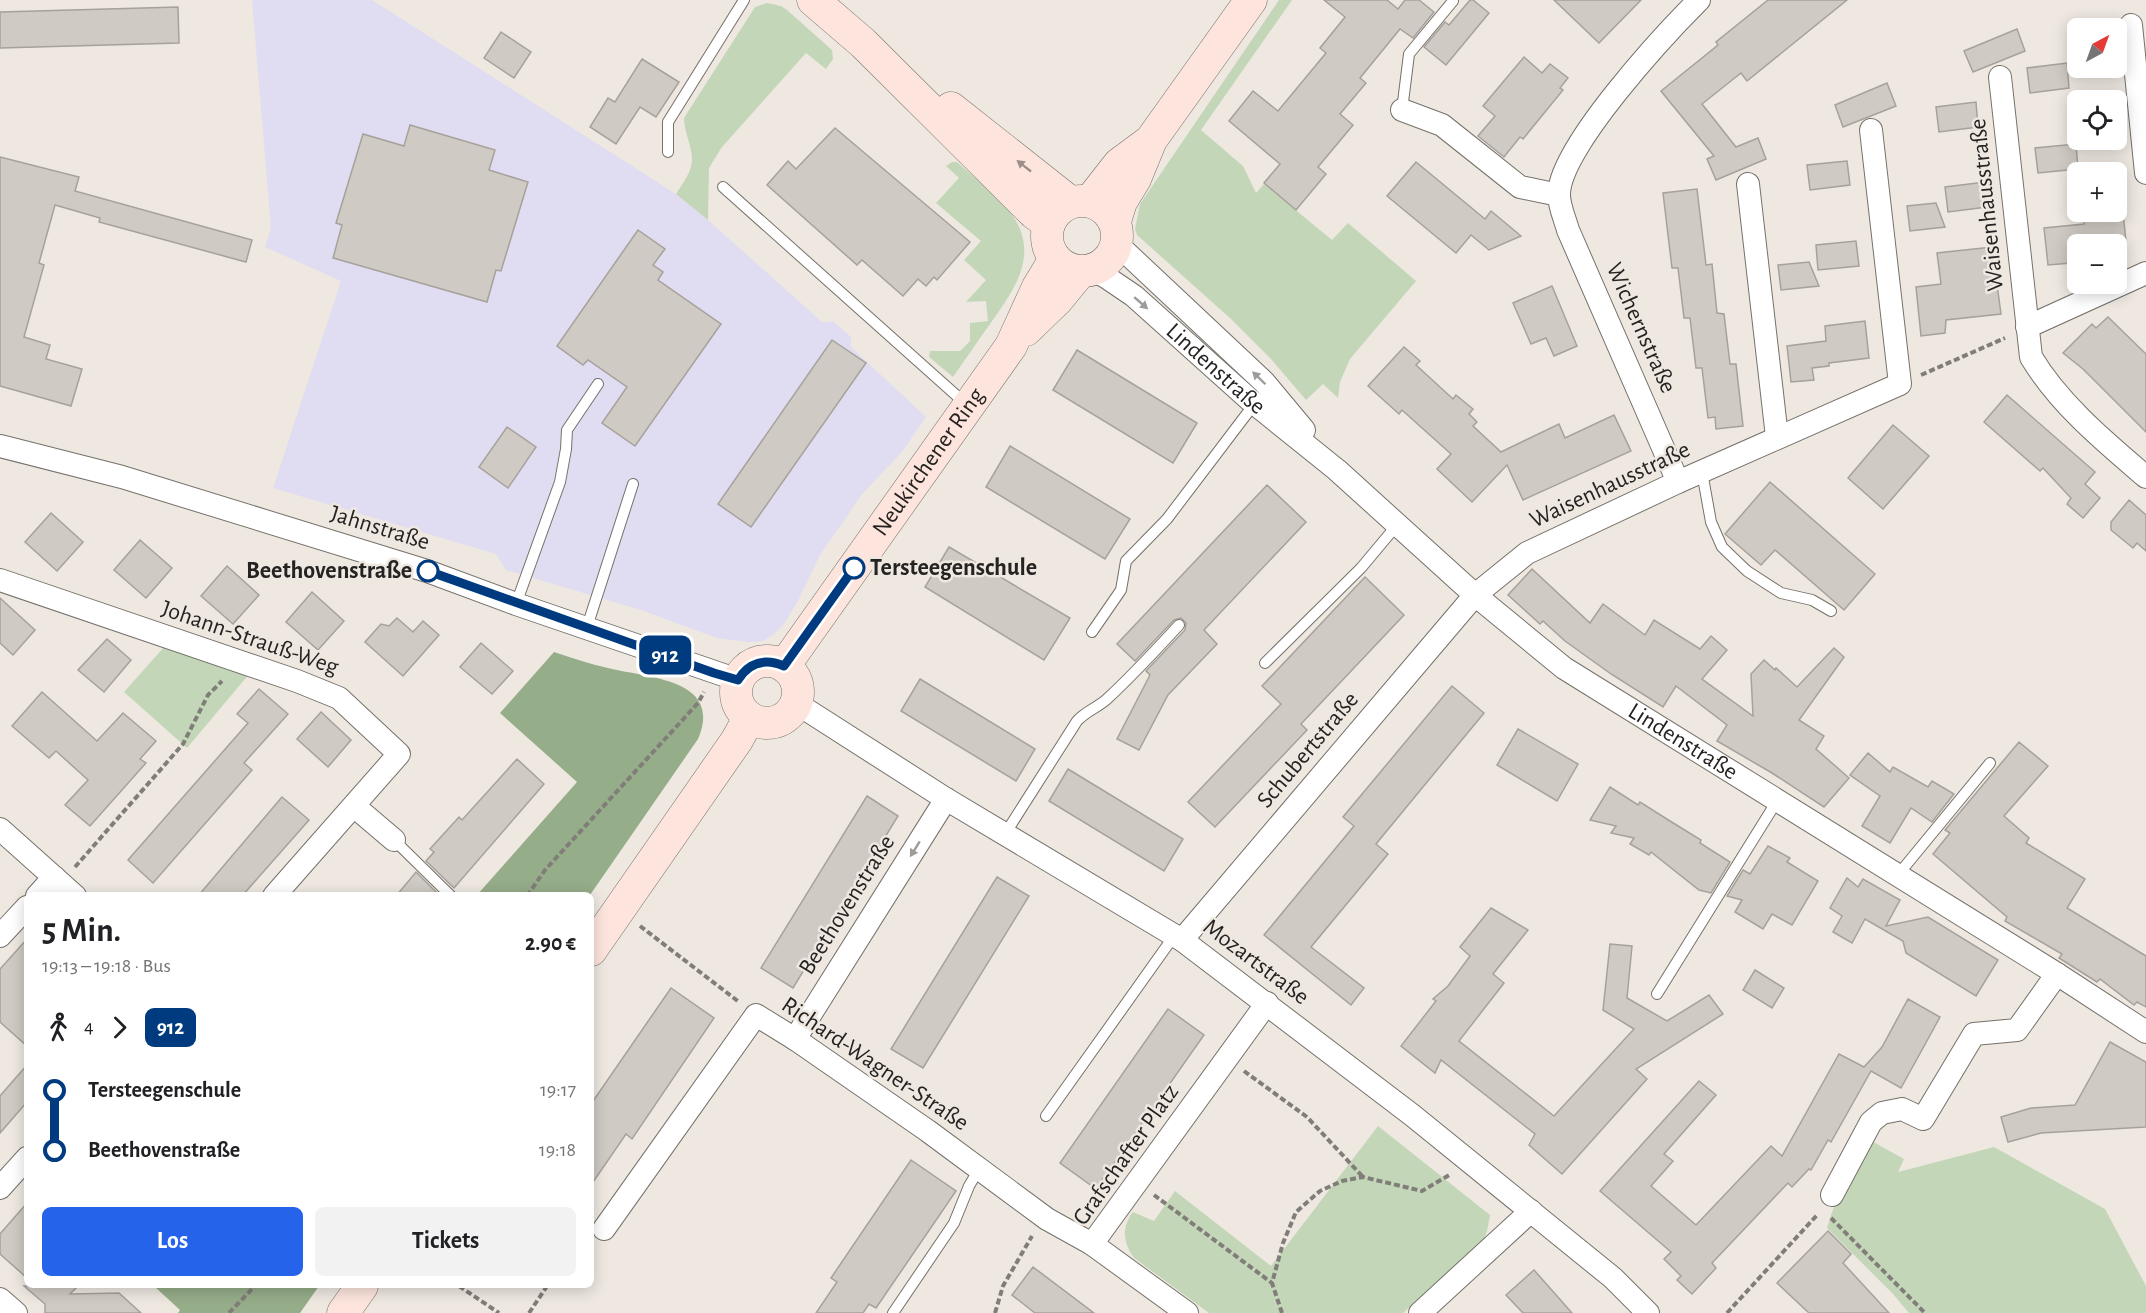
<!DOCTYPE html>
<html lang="de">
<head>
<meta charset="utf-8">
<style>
	:root { --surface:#fff; --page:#f2f2f2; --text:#202124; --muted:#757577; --accent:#2563eb }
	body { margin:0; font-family:"Alegreya Sans",sans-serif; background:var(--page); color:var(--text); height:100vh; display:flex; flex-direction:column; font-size:22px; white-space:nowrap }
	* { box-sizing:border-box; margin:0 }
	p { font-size:20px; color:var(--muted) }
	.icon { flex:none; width:33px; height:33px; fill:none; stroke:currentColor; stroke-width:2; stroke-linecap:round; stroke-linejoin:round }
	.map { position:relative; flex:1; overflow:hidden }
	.panel { position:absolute; left:24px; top:892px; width:570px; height:396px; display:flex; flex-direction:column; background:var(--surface); border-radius:9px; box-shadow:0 3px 15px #0003 }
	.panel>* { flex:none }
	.badge { padding:0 12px; border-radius:9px; font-size:21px; line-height:39px }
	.needle { width:39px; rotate:41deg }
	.fabs { position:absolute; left:2067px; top:18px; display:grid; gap:12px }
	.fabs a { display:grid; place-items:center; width:60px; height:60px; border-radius:9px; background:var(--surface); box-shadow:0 3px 15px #0003; font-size:30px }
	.map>.badge { position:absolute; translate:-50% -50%; box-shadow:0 0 0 3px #fff }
	.legs { display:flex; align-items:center; gap:9px; height:66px; padding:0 18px; font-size:20px }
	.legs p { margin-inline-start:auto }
	.overview { display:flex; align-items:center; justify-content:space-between; height:102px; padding:0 18px }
	h1 { font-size:33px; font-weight:700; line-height:45px }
	.button { display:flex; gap:12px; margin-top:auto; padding:12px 18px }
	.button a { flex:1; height:69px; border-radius:9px; background:var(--accent); color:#fff; font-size:24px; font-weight:700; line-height:69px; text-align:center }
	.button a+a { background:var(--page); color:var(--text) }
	ul { padding:0 18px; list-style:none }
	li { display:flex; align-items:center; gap:21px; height:60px; font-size:22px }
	li i { display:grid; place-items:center; width:9px; height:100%; margin:0 8px; background:currentColor }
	li i::after { content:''; width:15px; height:15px; margin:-8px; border:4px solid; border-radius:50%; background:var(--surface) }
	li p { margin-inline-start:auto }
	li:first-child i { background:linear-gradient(#0000 50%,currentColor 0) }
	li:last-child i { background:linear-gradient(currentColor 50%,#0000 0) }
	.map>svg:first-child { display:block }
</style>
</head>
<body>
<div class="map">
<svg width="2146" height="1313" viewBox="0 0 2146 1313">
	<rect width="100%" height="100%" fill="#eee8e1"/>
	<polygon fill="#e0dcf2" points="252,0 372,0 676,194 708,220 822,322 834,322 851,337 851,347 926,417 902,452 863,493 820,555 798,601 784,624 773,635 763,641 749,642 717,638 641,610 506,570 496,554 273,488 341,281 265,247 271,228"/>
	<g fill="#c3d7b8">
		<polygon points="1279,0 1292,0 1201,130 1243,166 1256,193 1264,184 1332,240 1348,223 1416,281 1350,359 1340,382 1338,398 1323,384 1306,400 1271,359 1231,319 1137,235 1135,229 1140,204"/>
		<path d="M767,3L781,6L787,10L832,50L833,59L826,69L806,53L722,147L709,168L708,220L676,194C682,184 692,172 692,160C692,146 684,132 684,118L755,7Z"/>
		<path d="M952,162H957C975,179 999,195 1013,216C1040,257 1013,291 990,324C977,342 965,360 953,377L929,357L930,351H960L970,341V323L988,321L986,301L966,302L986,280L964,260L981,241L936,203L959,178L946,166Z"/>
		<polygon points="165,646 250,673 187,748 124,692"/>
		<path d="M1378,1126L1490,1215L1487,1231L1483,1242L1403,1313H1209L1134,1258C1123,1242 1121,1228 1133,1212L1154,1221L1175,1191L1271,1266Z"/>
		<path d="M1868,1139L1904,1159L1898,1172L1994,1147L2105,1209L2146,1286V1313H1909L1893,1294L1827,1228C1836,1196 1852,1168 1868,1139Z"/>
	</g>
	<g fill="#96ad89">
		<path d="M554,652C572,658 590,664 608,668C646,678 724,678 698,739L590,895H477L577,782L500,713Z"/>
		<polygon points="157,1286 319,1286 300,1313 178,1313 180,1310 155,1287"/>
	</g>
	<g fill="#cfcac3" stroke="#a7a19b" stroke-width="1.5">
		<polygon points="1324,0 1387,0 1398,9 1405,0 1419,0 1434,12 1413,38 1400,29 1360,78 1366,83 1340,114 1353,125 1318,167 1326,174 1296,210 1264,183 1280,164 1229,121 1253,91 1278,111 1326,53 1320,48 1345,17"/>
		<polygon points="1470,0 1473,0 1489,13 1446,65 1424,47 1445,22 1449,25"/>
		<polygon points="1554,0 1641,0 1599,43"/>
		<polygon points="1768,0 1847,0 1747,81 1741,73 1702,104 1736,147 1758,138 1766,159 1716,180 1707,159 1714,156 1661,91 1718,45 1716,42"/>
		<polygon points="178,7 179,43 0,48 0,12"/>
		<polygon points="2017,29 2025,51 1973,72 1964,51"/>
		<polygon points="501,32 531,52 514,78 484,58"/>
		<polygon points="1524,57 1542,73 1550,64 1568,78 1560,88 1563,90 1523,139 1520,137 1504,157 1478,136 1495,116 1483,106"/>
		<polygon points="642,59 679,82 656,117 640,107 616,144 590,127 608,98 615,102"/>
		<polygon points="2067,63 2069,88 2030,93 2027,68"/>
		<polygon points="1887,83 1896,106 1843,127 1835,105"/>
		<polygon points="1976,102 1978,127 1939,132 1936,107"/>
		<polygon points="410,125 495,150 489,170 528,182 501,271 496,270 487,302 333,258 342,225 336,223 363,134 404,146"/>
		<polygon points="835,128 970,242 937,280 934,277 926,286 918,279 903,296 862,260 857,265 767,185 788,161 796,169"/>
		<polygon points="2076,144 2078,169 2038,173 2035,148"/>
		<polygon points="0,157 79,177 75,191 252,240 246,262 99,222 100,218 55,205 39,263 44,265 24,337 50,345 46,359 82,369 71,406 0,386"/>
		<polygon points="1847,161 1850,185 1810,190 1807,165"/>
		<polygon points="1416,162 1485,219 1491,211 1521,236 1489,250 1471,235 1456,253 1387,196"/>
		<polygon points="1985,182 1987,207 1948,212 1945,187"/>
		<polygon points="1697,189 1706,265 1712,264 1717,313 1724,314 1730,364 1736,364 1743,426 1716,429 1715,417 1708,418 1702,368 1696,368 1690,318 1684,318 1678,268 1672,268 1663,193"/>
		<polygon points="1936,203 1945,227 1910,231 1907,206"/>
		<polygon points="2083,212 2123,212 2126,242 2078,244 2078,250 2069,251 2071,263 2048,265 2044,228 2084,224"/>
		<polygon points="638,230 665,249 653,265 663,272 658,280 721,324 635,446 602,423 627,387 588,360 583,365 557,346"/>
		<polygon points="1856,241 1859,266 1818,270 1816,245"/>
		<polygon points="1992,247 2001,314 1946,320 1945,333 1921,336 1916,287 1941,284 1937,253"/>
		<polygon points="1809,262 1819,286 1781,290 1778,265"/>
		<polygon points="1552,286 1577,346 1554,356 1546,338 1531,344 1513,303"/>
		<polygon points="2108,317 2146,354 2146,432 2083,369 2063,353 2092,324 2096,328"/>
		<polygon points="1865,321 1869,358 1829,363 1829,366 1812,368 1814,380 1791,382 1787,346 1826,341 1825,326"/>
		<polygon points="832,340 866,363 751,527 718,504"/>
		<polygon points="1404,347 1420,361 1416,365 1453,399 1456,395 1473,409 1469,414 1477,422 1473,426 1501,452 1559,424 1565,438 1614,415 1631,451 1523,500 1507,465 1472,502 1437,469 1451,454 1402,410 1399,414 1368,386"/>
		<polygon points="1077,350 1197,423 1173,463 1053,390"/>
		<polygon points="2007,395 2095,472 2085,484 2100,498 2083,518 2067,504 2071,498 2043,468 2040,471 1984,422"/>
		<polygon points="1893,425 1929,456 1883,509 1848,478"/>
		<polygon points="507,427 536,447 508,488 479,467"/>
		<polygon points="1010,446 1130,519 1105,559 986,487"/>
		<polygon points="1770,482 1875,574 1844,610 1775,550 1761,565 1725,534"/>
		<polygon points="1267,485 1306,522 1204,630 1217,644 1168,695 1139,750 1117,739 1150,675 1146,671 1185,630 1186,623 1181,618 1174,620 1135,661 1117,644"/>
		<polygon points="2129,500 2146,515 2146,551 2137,543 2133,548 2111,530 2111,522"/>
		<polygon points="51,513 83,542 57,571 25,542"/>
		<polygon points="140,540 172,568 146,598 114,570"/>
		<polygon points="949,547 1070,618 1044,660 925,587"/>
		<polygon points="227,566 259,595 233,624 201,596"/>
		<polygon points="1532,569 1590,623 1603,604 1645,635 1654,620 1700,649 1711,636 1727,650 1702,679 1753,716 1751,674 1764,660 1775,670 1776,668 1797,687 1834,648 1844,657 1799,720 1824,736 1816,749 1849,778 1824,807 1772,773 1717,741 1727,725 1676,686 1663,707 1611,674 1565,641 1543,621 1540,624 1508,595"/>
		<polygon points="1365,577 1404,615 1301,724 1307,730 1215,827 1188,802 1281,704 1262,686"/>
		<polygon points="312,592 344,621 318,650 286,622"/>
		<polygon points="0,598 35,630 13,655 0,643"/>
		<polygon points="397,618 413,632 423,621 439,635 403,676 365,642 381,624 389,626"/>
		<polygon points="107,639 131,660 104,692 78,670"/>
		<polygon points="481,643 513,671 492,694 460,667"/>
		<polygon points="920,679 1035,749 1016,781 901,711"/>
		<polygon points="1452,686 1484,713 1376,844 1388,854 1311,947 1364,988 1351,1005 1264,935 1354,826 1343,817"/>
		<polygon points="259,689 288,714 244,763 252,770 153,883 128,860 248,723 237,714"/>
		<polygon points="42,692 97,741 123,713 156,741 140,759 146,763 90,826 65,805 88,780 56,751 49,758 12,726"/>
		<polygon points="321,712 351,740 328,767 297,739"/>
		<polygon points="1518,729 1578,764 1557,801 1497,765"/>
		<polygon points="2019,742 2048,766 2004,816 2029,838 2026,843 2085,879 2067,908 2146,956 2146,1007 2137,1002 2134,1005 2100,979 2097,982 2059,958 2062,954 2005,921 2007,917 1933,854 1950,833 1945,830"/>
		<polygon points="1868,753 1890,772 1893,767 1928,787 1932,781 1954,794 1932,822 1911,808 1890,843 1862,826 1880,796 1850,775"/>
		<polygon points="517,759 544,784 454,888 426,861 434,852 430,849 459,817 462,820"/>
		<polygon points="1068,769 1183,839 1164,871 1049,801"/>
		<polygon points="1610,787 1638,805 1640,802 1670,821 1701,840 1700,843 1730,862 1711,893 1699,890 1651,852 1649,855 1630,844 1634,838 1611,833 1616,826 1590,820"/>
		<polygon points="867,796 898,816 793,988 761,968"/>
		<polygon points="282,797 309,820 242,896 198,896"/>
		<polygon points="1768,846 1790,858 1787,862 1818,881 1792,925 1772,914 1763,929 1735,912 1742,900 1727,896 1743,870 1750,874"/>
		<polygon points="416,872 440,896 396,896"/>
		<polygon points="997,877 1029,896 923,1068 891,1049"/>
		<polygon points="1847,878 1858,887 1863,879 1900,900 1886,926 1928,917 1998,960 1976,996 1906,953 1903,941 1865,919 1852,943 1833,932 1842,916 1830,908"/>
		<polygon points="1491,908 1528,930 1493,974 1504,983 1459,1041 1554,1116 1634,1029 1603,1010 1610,944 1632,946 1627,998 1667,1021 1709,995 1723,1014 1636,1069 1647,1079 1562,1174 1529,1145 1535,1134 1441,1060 1435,1073 1401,1046 1436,1001 1433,999 1448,986 1470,956 1460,947"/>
		<polygon points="27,939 27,1046 0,1022 0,969"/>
		<polygon points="1755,970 1784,988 1772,1008 1743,990"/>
		<polygon points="671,988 714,1018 632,1139 626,1134 591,1185 591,1104"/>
		<polygon points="1908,999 1940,1017 1901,1088 1871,1071 1831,1142 1828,1140 1811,1170 1809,1169 1792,1187 1788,1183 1712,1263 1716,1268 1692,1294 1677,1280 1681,1276 1664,1259 1671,1252 1600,1191 1699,1081 1716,1095 1664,1154 1673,1161 1651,1186 1696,1225 1771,1146 1782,1156 1839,1054 1864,1067 1882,1047"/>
		<polygon points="1168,1009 1204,1035 1096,1189 1060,1163"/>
		<polygon points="2110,1042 2146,1062 2146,1127 2041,1133 2008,1142 2001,1117 2031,1108 2075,1105"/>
		<polygon points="27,1065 27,1102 0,1133 0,1096"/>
		<polygon points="911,1160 956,1191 876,1308 869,1304 863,1313 816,1313 837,1282 831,1278"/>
		<polygon points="27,1203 27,1278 0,1254 0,1234"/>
		<polygon points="1828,1231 1851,1254 1843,1263 1889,1313 1809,1313 1777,1283"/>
		<polygon points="1033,1267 1094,1313 1035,1313 1012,1295"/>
		<polygon points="1534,1270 1572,1313 1523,1313 1506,1295"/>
		<polygon points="24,1286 78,1286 70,1294 119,1293 141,1313 45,1313 45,1304"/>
	</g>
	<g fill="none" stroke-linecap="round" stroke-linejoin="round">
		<g stroke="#75716a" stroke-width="12">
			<g id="lane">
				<polyline points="1402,110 1409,54 1453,1"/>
				<polyline points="668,152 668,122 744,0"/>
				<polyline points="723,187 966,404"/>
				<polyline points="1702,472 1711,522 1722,547 1747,571 1781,593 1812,600 1831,611"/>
				<polyline points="516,604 560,482 566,449 567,430 598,384"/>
				<polyline points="587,627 633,484"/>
				<polyline points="1092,632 1121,590 1126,561 1167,519 1255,403"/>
				<polyline points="1265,663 1361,568 1397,525"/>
				<path d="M1005,834L1077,721C1086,711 1097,708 1107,699C1132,676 1156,650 1179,625"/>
				<polyline points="394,840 451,896"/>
				<polyline points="1897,876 1990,763"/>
				<polyline points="1657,994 1777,801"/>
				<polyline points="1046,1116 1174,936"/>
				<polyline points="893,1313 954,1223 969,1186 979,1169"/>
			</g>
		</g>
		<g stroke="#75716a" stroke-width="24">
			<g id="street">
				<polyline points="2131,25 2146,173"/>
				<path d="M2000,77L2031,357C2059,404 2105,442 2146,477"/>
				<polyline points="1402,110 1442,125 1520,187 1559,195"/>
				<polyline points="1748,184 1777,437"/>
				<polyline points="1117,244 1264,382 1304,430"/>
				<path id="s1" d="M1092,270L1106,277L1134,296L1250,400L1337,470L1475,595L1564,668L2057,974L2146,1032"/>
				<polyline points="2027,327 2146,273"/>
				<polyline points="0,446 122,477 427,571 516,604 738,680"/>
				<path d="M1678,482L1568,230C1565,219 1559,206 1559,195C1558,149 1665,34 1699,0"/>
				<polyline points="0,580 297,681 339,698 399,754 274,896"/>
				<polyline points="796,703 946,799 1182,940 1412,1115 1613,1278 1648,1313"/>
				<polyline points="354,806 394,840"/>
				<polyline points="0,829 75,896"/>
				<polyline points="37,896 54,877"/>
				<polyline points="0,936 27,907"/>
				<polyline points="1182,940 1475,595 1527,553 1678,482 1900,384 1871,130"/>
				<polyline points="795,1039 946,799"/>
				<polyline points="0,1188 27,1158"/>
				<polyline points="1832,1195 1871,1122 1882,1113 1902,1109 1923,1119 1974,1034 2017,1030 2057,974"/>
				<polyline points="604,1229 756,1015 795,1039 928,1131 1047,1219 1092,1244 1187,1313"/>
				<polyline points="1092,1244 1267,1003"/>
				<polyline points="0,1299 16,1313"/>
				<polyline points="1420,1313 1531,1211"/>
			</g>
		</g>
		<g stroke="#75716a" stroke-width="33">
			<g id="secondary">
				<polyline points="813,0 863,43 1034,213 1049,224"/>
				<polyline points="951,108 1070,202"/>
				<circle cx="1082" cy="236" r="35"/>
				<polyline points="1090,201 1119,164 1150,141"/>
				<polyline points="1115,221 1121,202 1135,179 1151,140 1251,0"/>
				<polyline points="1026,330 1057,300 1080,272"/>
				<circle cx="767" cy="692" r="31"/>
				<path id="s2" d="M784,666L1011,346L1038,287L1055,259"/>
				<polyline points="591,950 737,740 749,718"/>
				<polyline points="343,1313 362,1286"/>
			</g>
		</g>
		<g stroke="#817d79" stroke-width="4" stroke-dasharray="6 3" stroke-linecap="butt">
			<polyline points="1921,375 2005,338"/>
			<polyline points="75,867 183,744 208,695 222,681"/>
			<polyline points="527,896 545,870 698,703 704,692"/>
			<polyline points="640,926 739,1002"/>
			<polyline points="1244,1071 1307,1117 1363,1177"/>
			<polyline points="1154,1195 1272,1283"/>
			<polyline points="1831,1218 1925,1313"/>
			<polyline points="459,1286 499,1313"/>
			<polyline points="229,1313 255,1286"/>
			<polyline points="529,1313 547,1286"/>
			<polyline points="995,1313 1003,1286 1032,1236"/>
			<polyline points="1282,1313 1272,1283 1283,1243 1296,1212 1320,1191 1342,1181 1363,1177 1422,1191 1451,1174"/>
			<polyline points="1727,1313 1818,1214"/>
		</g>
		<use href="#lane" stroke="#fff" stroke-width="10"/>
		<use href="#street" stroke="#fff" stroke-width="22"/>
		<use href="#secondary" stroke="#fde5dd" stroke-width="32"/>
	</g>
	<defs><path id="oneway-solid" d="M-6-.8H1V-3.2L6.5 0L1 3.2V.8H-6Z" transform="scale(1.5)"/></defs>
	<use fill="#9c8e88" href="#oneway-solid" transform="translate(1024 166) rotate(-142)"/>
	<g fill="#9d9c9b">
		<use href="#oneway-solid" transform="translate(1141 303) rotate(41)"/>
		<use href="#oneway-solid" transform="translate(1259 378) rotate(-136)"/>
		<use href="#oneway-solid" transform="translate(915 849) rotate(122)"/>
	</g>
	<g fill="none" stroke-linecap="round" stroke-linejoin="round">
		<g stroke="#fff" stroke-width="14">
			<path id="line-1" d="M428,571L714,673L738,680C749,662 765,658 784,666L854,568"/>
		</g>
		<use href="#line-1" stroke="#003b80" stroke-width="9"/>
	</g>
	<g fill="#fff" stroke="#003b80" stroke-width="3">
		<circle cx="854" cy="568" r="10"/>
		<circle cx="428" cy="571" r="10"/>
	</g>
	<g text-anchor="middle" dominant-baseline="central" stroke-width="5" stroke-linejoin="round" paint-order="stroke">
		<g font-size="24" fill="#252321" stroke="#eee8e1">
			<text transform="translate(1987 205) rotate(-96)">Waisenhausstraße</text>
			<text transform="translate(1641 328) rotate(66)">Wichernstraße</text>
			<text stroke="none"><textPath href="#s1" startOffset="159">Lindenstraße</textPath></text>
			<text stroke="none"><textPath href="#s2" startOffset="250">Neukirchener Ring</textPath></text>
			<text transform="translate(1610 485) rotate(-25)">Waisenhausstraße</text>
			<text transform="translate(380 528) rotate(17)">Jahnstraße</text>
			<text transform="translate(250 638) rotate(19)">Johann-Strauß-Weg</text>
			<text stroke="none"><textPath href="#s1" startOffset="758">Lindenstraße</textPath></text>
			<text transform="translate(1308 750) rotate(-50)">Schubertstraße</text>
			<text transform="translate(847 905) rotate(-58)">Beethovenstraße</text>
			<text transform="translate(1256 962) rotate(37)">Mozartstraße</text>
			<text transform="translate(875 1064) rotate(34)">Richard-Wagner-Straße</text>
			<text transform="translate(1126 1155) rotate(-55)">Grafschafter Platz</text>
		</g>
		<g font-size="24" font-weight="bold" fill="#252321" stroke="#eee8e1" text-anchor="start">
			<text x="870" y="568">Tersteegenschule</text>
			<text x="412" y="571" text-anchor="end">Beethovenstraße</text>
		</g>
	</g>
</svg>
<div class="fabs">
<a><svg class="needle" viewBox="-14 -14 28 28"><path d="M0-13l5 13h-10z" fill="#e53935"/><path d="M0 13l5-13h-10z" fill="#757577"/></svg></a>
<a><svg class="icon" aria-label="locate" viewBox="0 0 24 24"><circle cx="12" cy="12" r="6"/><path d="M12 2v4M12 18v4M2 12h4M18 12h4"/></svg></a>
<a>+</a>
<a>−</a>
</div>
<b class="badge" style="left:665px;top:655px;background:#003b80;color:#fff">912</b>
<section class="panel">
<div class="overview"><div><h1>5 Min.</h1><p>19:13 – 19:18 · Bus</p></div><b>2.90 €</b></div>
<div class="legs"><svg class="icon" aria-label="walk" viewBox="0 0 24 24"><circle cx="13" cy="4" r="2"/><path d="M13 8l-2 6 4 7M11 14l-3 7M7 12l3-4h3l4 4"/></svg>4<svg class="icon" aria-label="forward" viewBox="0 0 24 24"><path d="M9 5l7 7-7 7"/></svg><b class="badge" style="background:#003b80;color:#fff">912</b></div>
<ul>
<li><i style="color:#003b80"></i><b>Tersteegenschule</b><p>19:17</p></li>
<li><i style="color:#003b80"></i><b>Beethovenstraße</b><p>19:18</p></li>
</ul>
<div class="button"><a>Los</a><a>Tickets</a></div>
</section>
</div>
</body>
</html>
